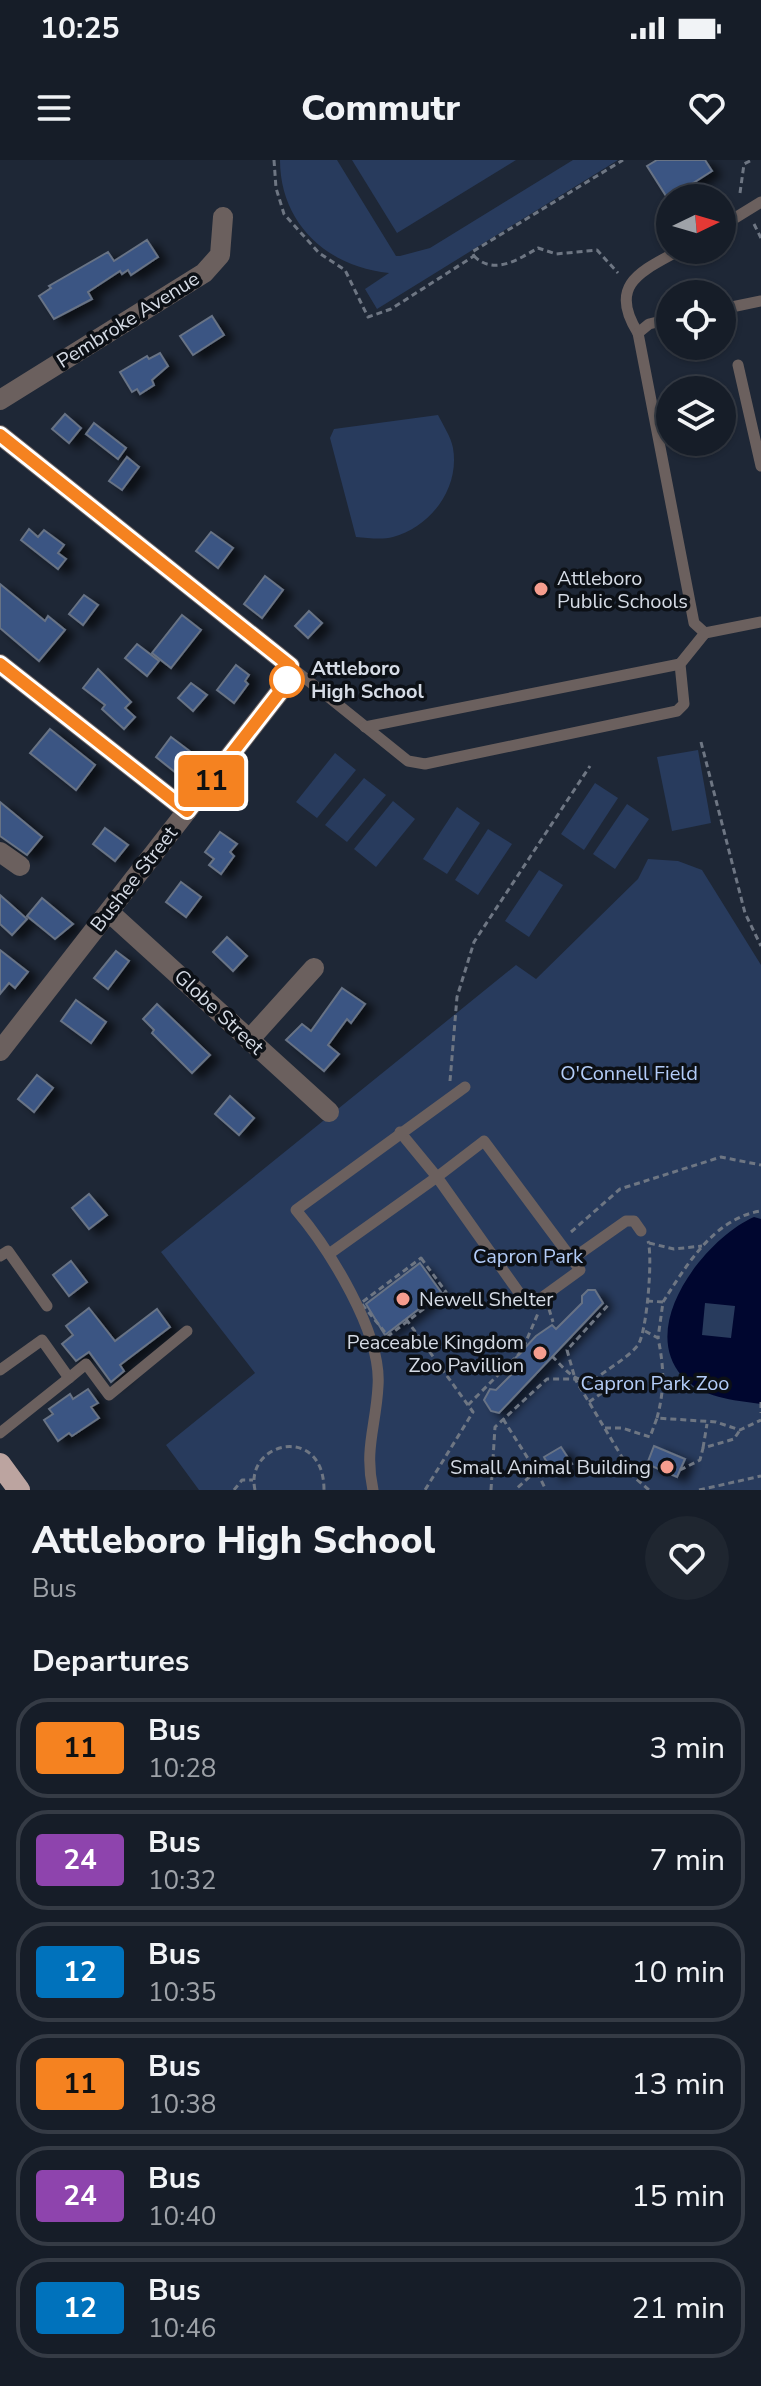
<!DOCTYPE html>
<html lang="en">
<head>
<meta charset="utf-8">
<style>
	:root { --surface:#161d28; --page:#1f2630; --text:#f1f3f6; --muted:#9ea2a8; --line:#353b45 }
	body { margin:0; font-family:"Nunito Sans",sans-serif; background:var(--page); color:var(--text); height:100vh; display:flex; flex-direction:column; font-size:30px; white-space:nowrap }
	* { box-sizing:border-box; margin:0 }
	p { font-size:26px; color:var(--muted) }
	.icon { flex:none; width:44px; height:44px; fill:none; stroke:currentColor; stroke-width:2; stroke-linecap:round; stroke-linejoin:round }
	.map { position:relative; height:1330px; overflow:hidden }
	.details { display:flex; flex-direction:column; background:var(--surface); flex:1 }
	.details>* { flex:none }
	.badge { padding:0 16px; border-radius:6px; font-size:28px; line-height:52px }
	.needle { width:52px; rotate:85deg }
	.controls { position:absolute; left:656px; top:24px; display:grid; gap:16px }
	.controls a { display:grid; place-items:center; width:80px; height:80px; border-radius:50%; background:var(--surface); box-shadow:0 2px 6px #0004,0 0 0 2px var(--line); font-size:40px }
	.map>.badge { position:absolute; translate:-50% -50%; box-shadow:0 0 0 4px #fff }
	h2 { padding:0 32px; font-size:30px; line-height:72px }
	.round { display:grid; place-items:center; flex:none; width:84px; height:84px; border-radius:42px; background:var(--page) }
	.summary { display:flex; align-items:center; justify-content:space-between; height:136px; padding:0 32px }
	h1 { font-size:38px; font-weight:800; line-height:60px }
	ul { padding:0; list-style:none }
	li { display:flex; align-items:center; gap:24px; height:100px; margin:0 16px 12px; padding:0 16px; border:4px solid var(--line); border-radius:32px }
	li div { flex:1 }
	li b { display:block; font-size:30px }
	li em { font-style:normal }
	li .badge { min-width:88px; font-weight:700; text-align:center }
	.status { display:flex; justify-content:space-between; align-items:center; height:56px; padding:0 40px; background:var(--surface); direction:ltr }
	.status svg { height:22px; fill:currentColor }
	header { display:flex; justify-content:space-between; align-items:center; height:104px; padding:0 32px; background:var(--surface); font-size:36px; font-weight:800 }
	.map>svg:first-child { display:block }
</style>
</head>
<body>
<div class="status"><b>10:25</b><svg viewBox="0 0 49 12"><path d="M0 12V9h3v3zM5 12V6h3v6zM10 12V3h3v9zM15 12V0h3v12zM26 1h20v11H26zM47 4h2v5h-2z"/></svg></div>
<header><svg class="icon" aria-label="menu" viewBox="0 0 24 24"><path d="M4 6h16M4 12h16M4 18h16"/></svg>Commutr<svg class="icon" aria-label="heart" viewBox="0 0 24 24"><path d="M12 20l-8-8c-3-5 5-10 8-4 3-6 11-1 8 4z"/></svg></header>
<div class="map">
<svg width="761" height="1330" viewBox="0 0 761 1330">
	<defs>
		<filter id="shadow"><feDropShadow dx="9" dy="5" stdDeviation="4" flood-color="#0009"/></filter>
	</defs>
	<rect width="100%" height="100%" fill="#1e2736"/>
	<g fill="#283b5d">
		<path d="M280,0H337L396,96H400L430,88L573,0H618L377,149L365,129L389,113C328,107 280,64 280,0Z"/>
		<polygon points="352,0 516,0 397,73"/>
		<path d="M438,255C443,265 451,277 453,288C460,329 430,367 393,377C382,380 368,378 356,377L330,278L334,269Z"/>
		<polygon points="698,590 711,663 672,671 657,597"/>
		<polygon points="335,593 356,610 317,658 296,642"/>
		<polygon points="364,618 386,635 347,682 325,665"/>
		<polygon points="595,623 618,638 584,690 561,674"/>
		<polygon points="393,641 415,659 376,707 354,689"/>
		<polygon points="627,644 649,659 615,709 593,694"/>
		<polygon points="457,647 480,663 447,714 423,699"/>
		<polygon points="488,669 512,684 478,735 455,720"/>
		<polygon points="648,699 678,701 702,710 761,805 761,1330 199,1330 166,1285 255,1213 161,1092 516,805 536,819 638,719"/>
		<polygon points="539,710 563,725 529,777 505,761"/>
	</g>
	<path fill="#00062f" fill-rule="evenodd" d="M754,1057L761,1059V1244C733,1240 702,1238 682,1216C637,1165 706,1078 754,1057ZM705,1143L735,1146L731,1178L702,1175Z"/>
	<g fill="#3a5483" stroke="#687385" stroke-width="2" filter="url(#shadow)">
		<polygon points="657,0 705,0 712,11 668,39 647,6"/>
		<polygon points="147,80 158,97 131,115 128,110 122,114 120,111 88,132 92,139 54,159 39,136 51,128 49,126 108,92 114,101"/>
		<polygon points="212,156 224,175 193,195 180,176"/>
		<polygon points="160,193 168,206 152,220 154,225 140,234 137,229 132,232 120,212 147,196 149,199"/>
		<polygon points="65,254 81,268 69,283 52,269"/>
		<polygon points="94,263 126,288 118,299 86,274"/>
		<polygon points="127,297 139,307 122,330 109,321"/>
		<polygon points="29,369 38,377 44,370 64,385 58,393 66,399 58,409 21,380"/>
		<polygon points="211,372 233,388 218,408 196,391"/>
		<polygon points="265,416 283,430 262,458 244,444"/>
		<polygon points="0,424 45,461 48,456 65,470 39,501 0,468"/>
		<polygon points="84,435 98,445 83,465 69,454"/>
		<polygon points="309,451 322,463 308,478 295,466"/>
		<polygon points="182,455 201,470 171,508 152,493"/>
		<polygon points="137,484 159,501 147,516 125,498"/>
		<polygon points="236,505 249,515 245,521 248,524 234,543 217,530"/>
		<polygon points="98,509 131,542 125,548 135,557 124,569 102,549 105,545 83,528"/>
		<polygon points="191,523 207,535 193,551 178,538"/>
		<polygon points="50,569 95,605 76,630 30,593"/>
		<polygon points="171,577 200,599 185,620 156,597"/>
		<polygon points="0,642 42,677 27,695 0,676"/>
		<polygon points="105,668 128,685 115,701 93,684"/>
		<polygon points="220,672 237,684 230,692 234,696 221,714 209,705 214,699 205,692"/>
		<polygon points="181,722 201,737 186,757 166,742"/>
		<polygon points="0,735 27,759 12,775 0,764"/>
		<polygon points="42,738 73,764 55,779 27,756"/>
		<polygon points="227,777 247,796 233,811 213,792"/>
		<polygon points="0,790 28,812 15,828 9,823 0,834"/>
		<polygon points="116,791 129,801 108,829 94,818"/>
		<polygon points="342,828 365,844 351,863 347,859 328,885 339,894 324,911 286,880 302,864 311,871"/>
		<polygon points="76,840 106,862 91,883 61,861"/>
		<polygon points="157,844 210,895 192,913 152,873 154,870 143,859"/>
		<polygon points="37,915 53,928 34,952 18,939"/>
		<polygon points="230,936 254,958 239,975 215,954"/>
		<polygon points="89,1034 107,1055 89,1069 72,1048"/>
		<polygon points="71,1101 87,1122 69,1136 53,1115"/>
		<polygon points="420,1103 441,1132 385,1175 366,1144"/>
		<polygon points="588,1130 595,1130 603,1143 499,1253 491,1251 484,1240 490,1229 496,1230 512,1214 506,1208 536,1176 552,1165 556,1169 582,1143 582,1136"/>
		<polygon points="89,1148 115,1181 157,1149 170,1167 120,1205 124,1211 111,1222 89,1192 76,1201 62,1184 73,1175 66,1166"/>
		<polygon points="88,1229 98,1243 91,1247 99,1258 72,1276 69,1273 58,1281 44,1260 53,1254 49,1249 70,1234 73,1239"/>
		<polygon points="654,1286 685,1299 677,1317 647,1304"/>
		<polygon points="561,1287 572,1304 554,1315 544,1297"/>
	</g>
	<g fill="none" stroke-linecap="round" stroke-linejoin="round">
		<g stroke="#6e7683" stroke-width="3" stroke-dasharray="6 4" stroke-linecap="butt">
			<polyline points="274,0 276,28 284,54 319,93 345,110 368,157 391,149 474,96 472,92 623,0"/>
			<polyline points="740,33 744,4 752,0"/>
			<polyline points="754,64 761,78"/>
			<path d="M474,96C494,116 519,99 538,88L556,94L597,90L618,113"/>
			<polyline points="701,582 745,753 761,786"/>
			<polyline points="450,921 457,837 474,782 590,606"/>
			<polyline points="571,1072 620,1029 721,997 761,1005"/>
			<polyline points="649,1083 674,1089 702,1086"/>
			<polygon points="421,1098 446,1132 388,1176 361,1143"/>
			<polyline points="647,1141 663,1142 658,1178"/>
			<path d="M663,1142C686,1106 714,1058 761,1051"/>
			<polyline points="549,1149 553,1162"/>
			<polyline points="406,1159 473,1252 425,1330"/>
			<path d="M645,1171L658,1178C664,1207 665,1228 657,1258"/>
			<path d="M552,1196C564,1208 575,1224 594,1220C606,1210 628,1198 638,1185C647,1172 653,1096 648,1081"/>
			<polyline points="574,1215 567,1190 610,1143"/>
			<polyline points="589,1242 609,1228 619,1228"/>
			<polyline points="761,1242 761,1253"/>
			<polyline points="468,1245 522,1191 539,1151"/>
			<polyline points="503,1259 536,1311 515,1330"/>
			<polyline points="605,1268 622,1268 650,1277 657,1258 716,1262 740,1270 761,1260"/>
			<polyline points="703,1288 707,1264"/>
			<polyline points="680,1310 700,1300 703,1288 734,1279 740,1270"/>
			<polyline points="537,1312 546,1330"/>
			<polyline points="234,1330 242,1320 253,1320"/>
			<path d="M255,1330C244,1282 324,1263 324,1330"/>
			<polyline points="491,1330 495,1267 547,1219 575,1219 634,1317 649,1330"/>
			<polyline points="699,1330 761,1316"/>
		</g>
		<g stroke="#6b605e" stroke-width="11">
			<polyline points="722,66 761,42"/>
			<path d="M680,90C642,111 607,124 638,173L694,463L705,473L761,462"/>
			<polyline points="722,149 761,141"/>
			<polyline points="638,173 649,164 670,159"/>
			<polyline points="738,205 761,306"/>
			<polyline points="290,506 408,601 425,604 677,551 684,544 680,504 705,473"/>
			<polyline points="365,567 680,504"/>
			<polyline points="329,1094 437,1017 520,1134 540,1139 580,1110 484,981 437,1017 400,972"/>
			<polyline points="0,1096 8,1091 47,1146"/>
			<polyline points="572,1099 626,1061 634,1061 641,1071"/>
			<polyline points="0,1210 42,1180 69,1218 86,1204 109,1235 187,1171"/>
			<polyline points="0,1273 69,1218"/>
			<path d="M373,1330C364,1289 376,1266 378,1226C382,1173 329,1089 296,1050L465,927"/>
		</g>
		<g stroke="#6b605e" stroke-width="20">
			<polyline points="0,240 204,113 220,95 223,57"/>
			<polyline points="0,275 290,506 285,525 0,891"/>
			<polyline points="0,504 187,651"/>
			<polyline points="0,692 20,706"/>
			<polyline points="109,752 329,952"/>
			<polyline points="249,880 314,808"/>
		</g>
		<polyline stroke="#bca4a0" stroke-width="22" points="0,1304 19,1330"/>
	</g>
	<g fill="none" stroke-linecap="round" stroke-linejoin="round">
		<g stroke="#fff" stroke-width="18">
			<polyline id="line" points="0,275 290,506 285,525 187,651 0,504"/>
		</g>
		<use href="#line" stroke="#f58220" stroke-width="12"/>
	</g>
	<g fill="#f59d8e" stroke="#0c1016" stroke-width="3">
		<circle cx="541" cy="429" r="8"/>
		<circle cx="403" cy="1139" r="8"/>
		<circle cx="540" cy="1193" r="8"/>
		<circle cx="667" cy="1307" r="8"/>
	</g>
	<circle fill="#fff" stroke="#f58220" stroke-width="4" cx="287" cy="520" r="16"/>
	<g text-anchor="middle" dominant-baseline="central" stroke-width="7" stroke-linejoin="round" paint-order="stroke">
		<g font-size="20" fill="#d5dbe5" stroke="#0c1016">
			<text transform="translate(128 160) rotate(-32)">Pembroke Avenue</text>
			<text transform="translate(134 719) rotate(-52)">Bushee Street</text>
			<text transform="translate(219 852) rotate(43)">Globe Street</text>
		</g>
		<g font-size="20" fill="#d5dbe5" stroke="#0c1016" text-anchor="start">
			<text x="557" y="418">Attleboro<tspan x="557" dy="23">Public Schools</tspan></text>
			<text x="419" y="1139">Newell Shelter</text>
			<text x="524" y="1182" text-anchor="end">Peaceable Kingdom<tspan x="524" dy="23">Zoo Pavillion</tspan></text>
			<text x="651" y="1307" text-anchor="end">Small Animal Building</text>
		</g>
		<g font-size="20" font-weight="bold" fill="#d5dbe5" stroke="#0c1016" text-anchor="start">
			<text x="311" y="508">Attleboro<tspan x="311" dy="23">High School</tspan></text>
		</g>
		<g font-size="20" fill="#b3ccf8" stroke="#0c1016">
			<text x="629" y="913">O'Connell Field</text>
			<text x="528" y="1096">Capron Park</text>
			<text x="655" y="1223">Capron Park Zoo</text>
		</g>
	</g>
</svg>
<div class="controls">
<a><svg class="needle" viewBox="-14 -14 28 28"><path d="M0-13l5 13h-10z" fill="#e53935"/><path d="M0 13l5-13h-10z" fill="#9ea2a8"/></svg></a>
<a><svg class="icon" aria-label="locate" viewBox="0 0 24 24"><circle cx="12" cy="12" r="6"/><path d="M12 2v4M12 18v4M2 12h4M18 12h4"/></svg></a>
<a><svg class="icon" aria-label="layers" viewBox="0 0 24 24"><path d="M12 4l9 5-9 5-9-5zM3 14l9 5 9-5"/></svg></a>
</div>
<b class="badge" style="left:211px;top:621px;background:#f58220;color:#111">11</b>
</div>
<section class="details">
<div class="summary"><div><h1>Attleboro High School</h1><p>Bus</p></div><a class="round"><svg class="icon" aria-label="heart" viewBox="0 0 24 24"><path d="M12 20l-8-8c-3-5 5-10 8-4 3-6 11-1 8 4z"/></svg></a></div>
<h2>Departures</h2>
<ul>
<li><span class="badge" style="background:#f58220;color:#111">11</span><div><b>Bus</b><p>10:28</p></div><em>3 min</em></li>
<li><span class="badge" style="background:#8e44ad;color:#fff">24</span><div><b>Bus</b><p>10:32</p></div><em>7 min</em></li>
<li><span class="badge" style="background:#0072bc;color:#fff">12</span><div><b>Bus</b><p>10:35</p></div><em>10 min</em></li>
<li><span class="badge" style="background:#f58220;color:#111">11</span><div><b>Bus</b><p>10:38</p></div><em>13 min</em></li>
<li><span class="badge" style="background:#8e44ad;color:#fff">24</span><div><b>Bus</b><p>10:40</p></div><em>15 min</em></li>
<li><span class="badge" style="background:#0072bc;color:#fff">12</span><div><b>Bus</b><p>10:46</p></div><em>21 min</em></li>
</ul>
</section>
</body>
</html>
